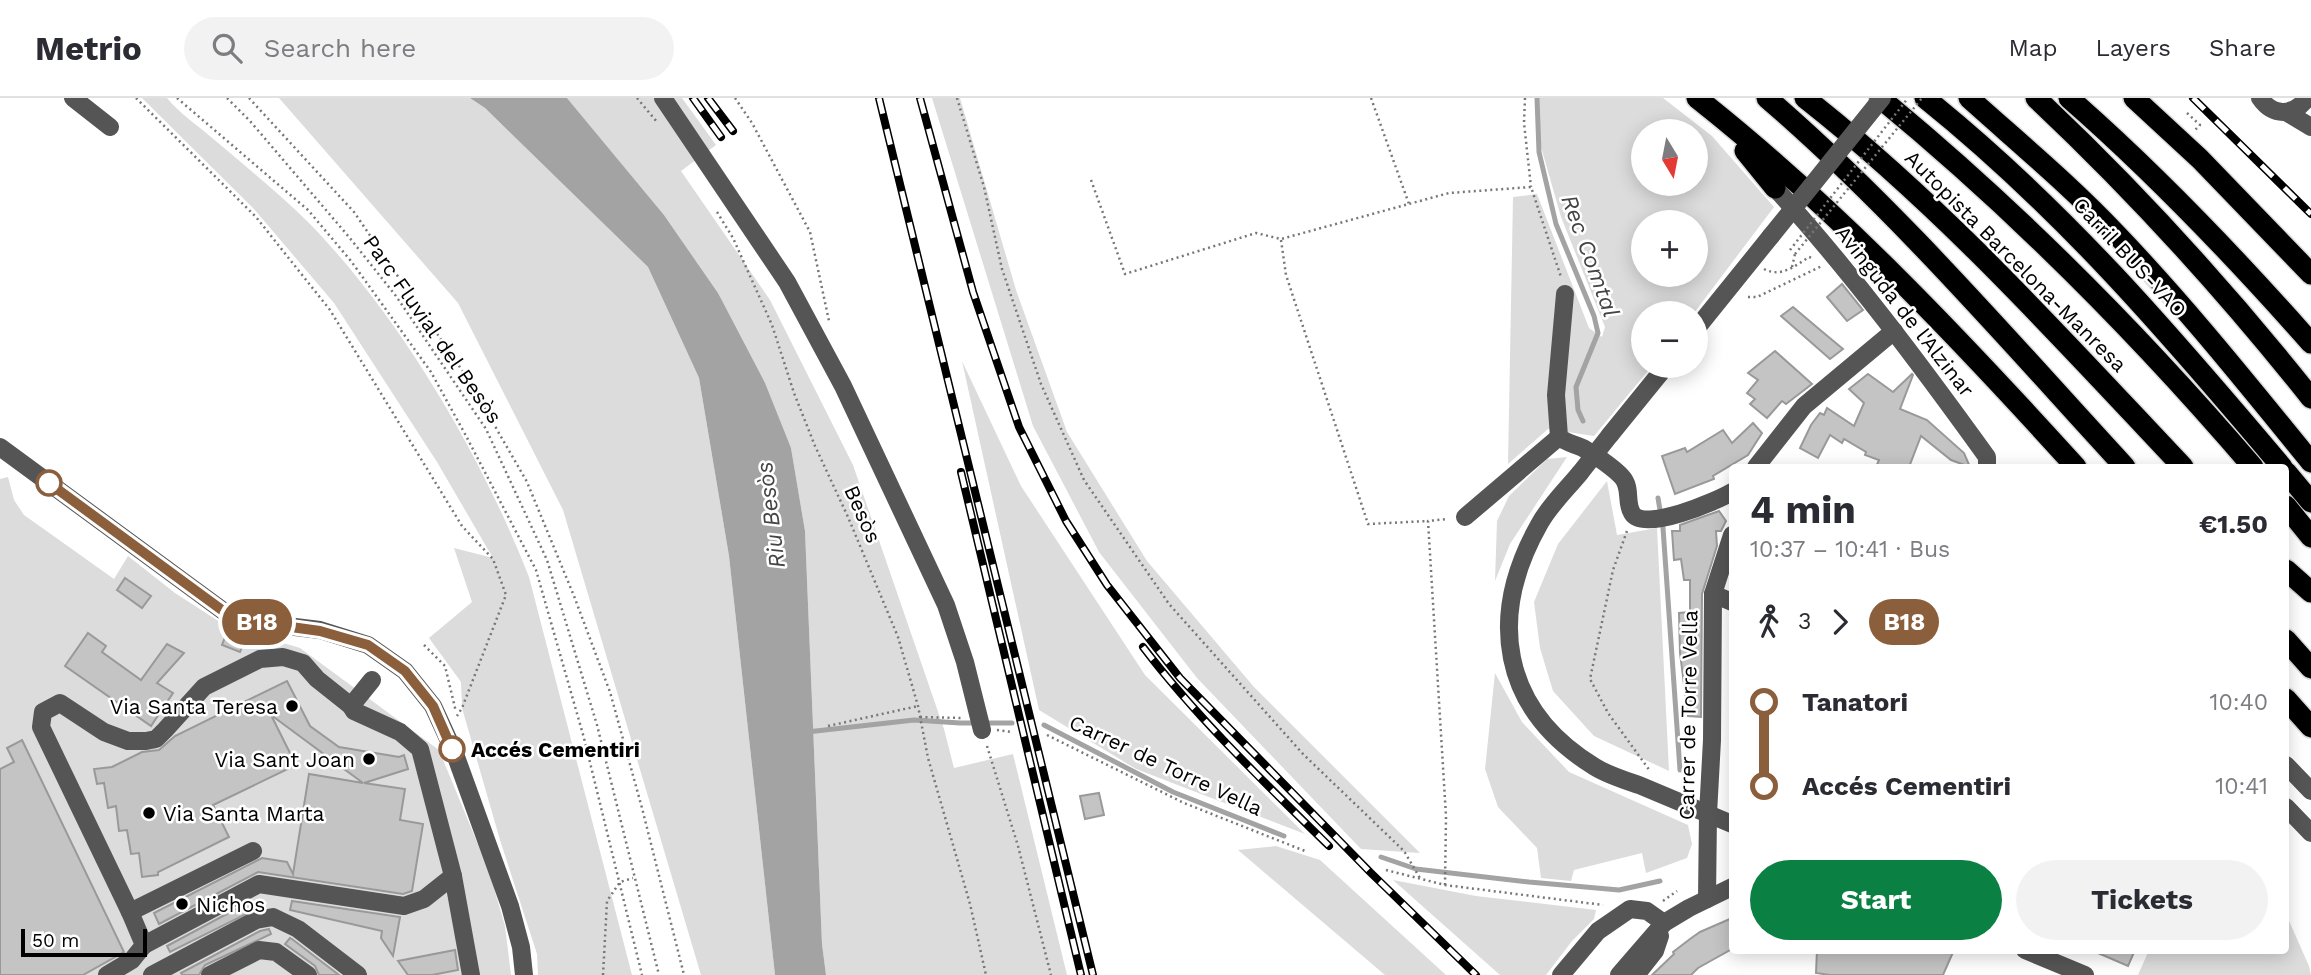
<!DOCTYPE html>
<html lang="en">
<head>
<meta charset="utf-8">
<style>
	:root { --surface:#fff; --page:#f2f2f3; --text:#2b2b33; --muted:#7c7c81; --line:#e1e1e2; --accent:#0b8043 }
	body { margin:0; font-family:"Work Sans",sans-serif; background:var(--page); color:var(--text); height:100vh; display:flex; flex-direction:column; font-size:26px; white-space:nowrap }
	* { box-sizing:border-box; margin:0 }
	p { font-size:23px; color:var(--muted) }
	.icon { flex:none; width:38px; height:38px; fill:none; stroke:currentColor; stroke-width:2; stroke-linecap:round; stroke-linejoin:round }
	.map { position:relative; flex:1; overflow:hidden }
	.drawer { position:absolute; left:1729px; top:366px; width:560px; height:490px; display:flex; flex-direction:column; background:var(--surface); border-radius:7px; box-shadow:0 4px 18px #0003 }
	.drawer>* { flex:none }
	.badge { padding:0 14px; border-radius:23px; font-size:24px; line-height:46px }
	.needle { width:46px; rotate:170deg }
	.buttons { position:absolute; left:1631px; top:21px; display:grid; gap:14px }
	.buttons a { display:grid; place-items:center; width:77px; height:77px; border-radius:50%; background:var(--surface); box-shadow:0 4px 18px #0003; font-size:35px }
	.scale { position:absolute; left:21px; bottom:18px; width:126px; box-sizing:border-box; padding-left:7px; border:4px solid #000; border-top:0; font-size:19px; line-height:24px; white-space:nowrap; color:#000; -webkit-text-stroke:5px #fff; paint-order:stroke }
	.map>.badge { position:absolute; translate:-50% -50%; box-shadow:0 0 0 4px #fff }
	.legs { display:flex; align-items:center; gap:10px; height:77px; padding:0 21px; font-size:23px }
	.legs p { margin-inline-start:auto }
	.overview { display:flex; align-items:center; justify-content:space-between; height:119px; padding:0 21px }
	h1 { font-size:38px; font-weight:700; line-height:52px }
	.button { display:flex; gap:14px; margin-top:auto; padding:14px 21px }
	.button a { flex:1; height:80px; border-radius:42px; background:var(--accent); color:#fff; font-size:28px; font-weight:700; line-height:80px; text-align:center }
	.button a+a { background:var(--page); color:var(--text) }
	ul { padding:0 21px; list-style:none }
	li { display:flex; align-items:center; gap:24px; height:84px; font-size:26px }
	li i { display:grid; place-items:center; width:10px; height:100%; margin:0 9px; background:currentColor }
	li i::after { content:''; width:18px; height:18px; margin:-9px; border:5px solid; border-radius:50%; background:var(--surface) }
	li p { margin-inline-start:auto }
	li:first-child i { background:linear-gradient(#0000 50%,currentColor 0) }
	li:last-child i { background:linear-gradient(currentColor 50%,#0000 0) }
	header { display:flex; align-items:center; gap:42px; box-sizing:border-box; height:98px; padding:0 35px; background:var(--surface); border-bottom:2px solid var(--line) }
	header strong { font-size:33px }
	nav { display:flex; gap:38px; margin-inline-start:auto; font-size:24px }
	.search { width:490px; height:63px; background:var(--page); display:flex; align-items:center; gap:18px; box-sizing:border-box; padding:0 24px; border-radius:38px; color:var(--muted); font-size:26px }
	.map>svg:first-child { display:block }
</style>
</head>
<body>
<header>
<strong>Metrio</strong>
<div class="search"><svg class="icon" aria-label="search" viewBox="0 0 24 24"><circle cx="10" cy="10" r="6"/><path d="M15 15l6 6"/></svg>Search here</div>
<nav><a>Map</a><a>Layers</a><a>Share</a></nav>
</header>
<div class="map">
<svg width="2311" height="877" viewBox="0 0 2311 877">
	<rect width="100%" height="100%" fill="#fff"/>
	<g fill="#dcdcdc" fill-rule="evenodd">
		<path d="M142,0H167C179,15 196,26 211,39C243,66 277,94 307,123C398,215 482,358 529,479L632,877H538L537,856L500,742L462,610L461,584L429,540L472,504L454,450L493,460L437,364L334,205L254,111Z"/>
		<polygon points="279,0 470,0 485,10 648,169 699,280 729,458 775,877 701,877 563,412 458,205"/>
		<polygon points="567,0 682,0 716,47 681,73 770,202 853,367 944,631 954,670 1013,656 1067,877 826,877 822,846 805,433 791,350 718,195 664,117"/>
		<polygon points="932,0 960,0 1016,192 1067,334 1147,463 1254,589 1420,755 1361,751 1197,580 1099,454 1033,328"/>
		<path d="M1537,0H1663L1712,38L1774,109L1694,215H1643V268H1652L1594,338L1548,331L1508,366L1513,99L1537,96L1589,230L1602,239L1605,229L1561,119L1541,49ZM1643,33H1696V86H1643ZM1643,124H1696V177H1643Z"/>
		<polygon points="962,263 1021,388 1145,577 1305,736 1136,671 1039,612"/>
		<polygon points="1567,359 1510,446 1495,483 1497,423 1509,398 1547,361"/>
		<polygon points="8,379 14,402 24,417 114,481 128,458 175,495 226,528 300,550 439,652 489,773 505,828 511,877 0,877 0,381"/>
		<polygon points="1607,383 1617,437 1657,430 1669,673 1594,638 1553,593 1540,550 1534,504 1558,446"/>
		<polygon points="1495,575 1522,624 1569,674 1688,727 1692,746 1687,760 1646,775 1642,755 1574,772 1571,783 1541,780 1537,750 1498,709 1485,671"/>
		<polygon points="1276,748 1320,762 1446,877 1385,877 1238,752"/>
		<polygon points="1393,782 1476,798 1596,812 1594,821 1572,843 1546,877 1500,877"/>
		<polygon points="2286,816 2309,868 2311,877 2138,877 2149,852 2286,852"/>
	</g>
	<polygon fill="#a3a3a3" points="470,0 567,0 664,117 718,195 765,285 791,350 805,433 822,846 826,877 775,877 729,458 699,280 648,169 485,10"/>
	<g fill="none" stroke-linecap="round" stroke-linejoin="round">
		<g stroke="#a3a3a3" stroke-width="5">
			<polyline points="1537,0 1539,54 1556,126 1594,218 1598,235 1576,289 1578,312 1583,323"/>
			<polyline points="1658,400 1663,430 1680,672"/>
			<polyline points="1044,627 1173,694 1284,738"/>
			<polyline points="807,634 914,622 960,625 1012,625"/>
			<polyline points="1381,759 1416,771 1529,784 1619,792 1660,783"/>
		</g>
	</g>
	<g fill="#c4c4c4" stroke="#999" stroke-width="2">
		<polygon points="1842,186 1863,212 1847,223 1827,199"/>
		<polygon points="1793,209 1819,231 1843,251 1830,261 1781,218"/>
		<polygon points="1775,253 1812,286 1786,306 1782,303 1767,320 1750,306 1755,301 1747,295 1758,282 1748,275"/>
		<polygon points="1868,276 1893,294 1912,276 1913,277 1900,311 1927,322 1964,355 1970,369 1951,362 1921,338 1909,369 1876,369 1879,362 1865,357 1866,354 1844,341 1842,345 1830,337 1818,360 1800,350 1811,327 1820,315 1824,317 1827,310 1854,328 1864,305 1849,291"/>
		<polygon points="1753,325 1762,335 1748,357 1713,378 1714,381 1675,396 1662,358 1685,350 1687,354 1723,332 1732,345"/>
		<polygon points="1719,413 1726,423 1721,433 1716,433 1717,448 1702,496 1701,619 1688,618 1680,555 1679,515 1690,514 1690,482 1684,482 1681,461 1674,462 1672,433 1680,433 1680,427"/>
		<polygon points="125,480 151,498 142,510 117,492"/>
		<polygon points="227,534 245,541 240,554 222,547"/>
		<polygon points="88,535 106,548 102,554 141,582 167,546 184,555 157,585 173,595 151,628 65,568"/>
		<polygon points="287,583 310,628 339,649 399,659 404,657 408,671 364,685 405,691 400,722 423,726 412,793 403,796 258,774 159,826 154,815 262,760 287,764 293,776 309,676 363,685 271,617 296,667 213,707 229,739 158,774 158,777 142,779 139,755 131,756 127,732 119,733 116,708 108,710 104,685 97,686 94,671 112,669 142,654 159,652 175,638"/>
		<polygon points="22,642 124,854 83,877 0,877 0,671 14,664 7,650"/>
		<polygon points="1099,695 1104,717 1085,721 1080,698"/>
		<polygon points="292,803 400,819 393,858 381,840 382,833 290,812"/>
		<polygon points="249,804 258,810 170,854 167,848"/>
		<polygon points="1732,820 1732,851 1698,870 1691,877 1652,877 1674,856 1673,854 1690,841 1700,834"/>
		<polygon points="269,831 271,836 205,867 199,877 182,877 181,875 260,833"/>
		<polygon points="290,840 292,841 339,877 319,877 315,868 285,846"/>
		<polygon points="455,852 458,872 432,877 408,877 398,863"/>
		<polygon points="1817,852 1954,852 1943,877 1830,877 1816,875"/>
		<polygon points="2091,852 2135,852 2128,868"/>
	</g>
	<g fill="none" stroke-linecap="round" stroke-linejoin="round">
		<g stroke="#dbdbdb" stroke-width="24">
			<g id="highway">
				<path d="M1697,0C1835,109 1958,239 2076,369"/>
				<path d="M1767,0C1897,112 2009,243 2125,369"/>
				<path d="M1805,0C1944,109 2062,241 2183,369"/>
				<path d="M1880,0C2015,111 2139,236 2253,369"/>
				<path d="M1925,0C2062,110 2169,235 2282,369"/>
				<path d="M1969,0C2019,45 2071,88 2117,137C2186,209 2248,287 2311,364"/>
				<path d="M2036,0C2135,93 2226,193 2311,300"/>
				<path d="M2069,0C2156,76 2235,159 2311,245"/>
				<polyline points="2134,0 2200,61 2311,176"/>
				<polyline points="1745,53 1775,90"/>
				<polyline points="2286,374 2311,404"/>
				<polyline points="2286,408 2311,439"/>
				<polyline points="2286,472 2311,494"/>
				<polyline points="2286,542 2311,570"/>
				<polyline points="2286,601 2311,629"/>
			</g>
		</g>
		<g stroke="#777" stroke-width="2.5" stroke-dasharray="2 3.5" stroke-linecap="butt">
			<polyline points="136,0 256,119 330,212 462,428 493,461 506,497 462,610 457,618"/>
			<polyline points="177,0 308,112 351,163 431,274 465,336 536,472 584,640 642,877"/>
			<polyline points="227,0 250,23 349,139 396,198 486,331 547,462 597,627 659,877"/>
			<polyline points="249,0 354,114 468,281 527,384 574,498 610,594 642,710 684,877"/>
			<polyline points="637,0 657,24"/>
			<polyline points="735,0 752,25 810,134 829,223"/>
			<polyline points="957,0 984,89 1002,171 1041,286 1084,382 1169,506 1303,656 1404,753 1421,782"/>
			<polyline points="1371,0 1409,106"/>
			<polyline points="1525,0 1524,25 1531,89"/>
			<polyline points="2187,15 2200,27 2195,32"/>
			<polyline points="1091,82 1125,176 1256,135 1281,141 1449,95 1531,89 1561,179"/>
			<polyline points="717,114 733,140 772,227 794,295 815,348 848,419 898,539 918,608 928,660 970,806 986,877"/>
			<polyline points="1281,142 1286,177 1368,426 1428,423"/>
			<polyline points="1792,169 1795,156"/>
			<path d="M1764,171C1781,180 1795,168 1809,159L1812,160"/>
			<polyline points="1748,199 1757,199 1822,168"/>
			<polyline points="1627,433 1613,472 1590,581 1608,615 1650,673"/>
			<polyline points="424,547 445,568 456,614"/>
			<polyline points="920,619 962,620"/>
			<polyline points="828,628 918,608"/>
			<polyline points="997,632 1011,634"/>
			<polyline points="1047,637 1184,705 1305,753"/>
			<polyline points="987,648 1018,748 1051,877"/>
			<polyline points="1386,772 1445,787 1603,807"/>
			<polyline points="1445,787 1446,718 1428,423 1448,421"/>
			<polyline points="1663,803 1677,793"/>
			<polyline points="603,877 607,803 620,784 633,780"/>
		</g>
		<g stroke="#555" stroke-width="18">
			<polyline points="73,0 110,29"/>
			<polyline points="663,0 787,184 843,288 946,507 965,564 982,632"/>
			<path d="M2260,0C2273,19 2294,18 2307,0"/>
			<polyline points="2286,14 2311,29"/>
			<path d="M1775,90C1852,175 1920,266 1987,359V369"/>
			<path d="M1565,196L1556,297L1559,339C1566,345 1575,346 1583,350C1596,358 1613,369 1622,379C1632,390 1625,404 1632,415C1643,435 1717,403 1732,394"/>
			<polyline points="1696,231 1771,138"/>
			<polyline points="1610,337 1666,268"/>
			<polyline points="0,349 226,515 262,525 320,532 368,547 405,573 433,608 455,656 510,808 521,849 524,877"/>
			<polyline points="1756,369 1804,308 1894,233"/>
			<path d="M1580,375C1567,391 1550,407 1540,425C1487,518 1500,611 1595,669C1608,677 1624,682 1639,687C1670,700 1701,713 1732,726"/>
			<polyline points="1465,419 1559,339"/>
			<polyline points="1713,496 1732,504"/>
			<polyline points="372,582 351,608 354,613 400,634 420,651 453,778 471,877"/>
			<polyline points="2286,667 2311,693"/>
			<polyline points="2286,709 2311,735"/>
			<polyline points="1707,801 1708,716 1712,642 1713,496 1732,437"/>
			<polyline points="130,814 253,753"/>
			<polyline points="144,847 259,786 404,808 424,801 453,778"/>
			<polyline points="2025,852 2085,877"/>
			<polyline points="107,877 132,862 144,847 130,814 41,629 43,614 60,605 104,634 128,643 146,643 156,641 165,632 204,589 260,561 283,559 303,565 317,581 351,608"/>
			<polyline points="152,877 256,822 273,819 298,831 358,877"/>
			<polyline points="210,877 259,852 276,854 308,877"/>
			<polyline points="1561,877 1598,833 1630,811 1647,813 1664,825"/>
			<polyline points="1619,877 1664,825 1689,810 1732,789"/>
			<polyline points="1636,877 1655,853 1660,838"/>
		</g>
		<use href="#highway" stroke="#000" stroke-width="21"/>
		<g stroke="#000" stroke-width="8">
			<g id="rail">
				<polyline points="693,0 721,39"/>
				<polyline points="708,0 733,33"/>
				<polyline points="879,0 1093,877"/>
				<polyline points="920,0 973,194 1019,329 1066,423 1107,487 1180,580 1370,774 1476,877"/>
				<polyline points="2193,0 2311,116"/>
				<polyline points="961,374 1081,877"/>
				<path d="M1143,549C1198,621 1265,685 1329,748"/>
			</g>
		</g>
		<use href="#rail" stroke="#fff" stroke-width="5" stroke-dasharray="16" stroke-linecap="butt"/>
		<g stroke="#777" stroke-width="2.5" stroke-dasharray="2 3.5" stroke-linecap="butt">
			<polyline points="1790,152 1908,0"/>
			<polyline points="1795,156 1922,0"/>
		</g>
		<g stroke="#555" stroke-width="18">
			<polyline points="1771,138 1882,0"/>
			<polyline points="1580,375 1610,337"/>
		</g>
	</g>
	<g fill="none" stroke-linecap="round" stroke-linejoin="round">
		<g stroke="#fff" stroke-width="16">
			<polyline id="line-1" points="49,385 226,515 262,525 320,533 368,547 405,573 433,608 452,651"/>
		</g>
		<use href="#line-1" stroke="#8b5e3c" stroke-width="10"/>
	</g>
	<g fill="#fff" stroke="#8b5e3c" stroke-width="3.5">
		<circle cx="49" cy="385" r="12"/>
		<circle cx="452" cy="651" r="12"/>
	</g>
	<g fill="#000" stroke="#fff" stroke-width="2.5">
		<circle cx="292" cy="608" r="7"/>
		<circle cx="369" cy="661" r="7"/>
		<circle cx="149" cy="715" r="7"/>
		<circle cx="182" cy="806" r="7"/>
	</g>
	<g text-anchor="middle" dominant-baseline="central" stroke-width="5" stroke-linejoin="round" paint-order="stroke">
		<g font-size="21" fill="#000" stroke="#fff">
			<text transform="translate(2130 159) rotate(47)">Carril BUS-VAO</text>
			<text transform="translate(2016 163) rotate(45)">Autopista Barcelona-Manresa</text>
			<text transform="translate(1905 213) rotate(52)">Avinguda de l'Alzinar</text>
			<text transform="translate(433 231) rotate(55)">Parc Fluvial del Besòs</text>
			<text transform="translate(863 416) rotate(66)">Besòs</text>
			<text transform="translate(1688 617) rotate(-89)">Carrer de Torre Vella</text>
			<text transform="translate(1166 667) rotate(25)">Carrer de Torre Vella</text>
		</g>
		<g font-size="21" fill="#000" stroke="#fff" text-anchor="end">
			<text x="278" y="608">Via Santa Teresa</text>
			<text x="355" y="661">Via Sant Joan</text>
			<text x="163" y="715" text-anchor="start">Via Santa Marta</text>
			<text x="196" y="806" text-anchor="start">Nichos</text>
		</g>
		<g font-size="21" font-weight="bold" fill="#000" stroke="#fff" text-anchor="start">
			<text x="471" y="651">Accés Cementiri</text>
		</g>
		<g font-size="23" font-style="italic" fill="#444" stroke="#fff">
			<text transform="translate(1590 158) rotate(70)">Rec Comtal</text>
			<text transform="translate(771 417) rotate(-97)">Riu Besòs</text>
		</g>
	</g>
</svg>
<div class="buttons">
<a><svg class="needle" viewBox="-14 -14 28 28"><path d="M0-13l5 13h-10z" fill="#e53935"/><path d="M0 13l5-13h-10z" fill="#7c7c81"/></svg></a>
<a>+</a>
<a>−</a>
</div>
<div class="scale">50 m</div>
<b class="badge" style="left:257px;top:524px;background:#8b5e3c;color:#fff">B18</b>
<section class="drawer">
<div class="overview"><div><h1>4 min</h1><p>10:37 – 10:41 · Bus</p></div><b>€1.50</b></div>
<div class="legs"><svg class="icon" aria-label="walk" viewBox="0 0 24 24"><circle cx="13" cy="4" r="2"/><path d="M13 8l-2 6 4 7M11 14l-3 7M7 12l3-4h3l4 4"/></svg>3<svg class="icon" aria-label="forward" viewBox="0 0 24 24"><path d="M9 5l7 7-7 7"/></svg><b class="badge" style="background:#8b5e3c;color:#fff">B18</b></div>
<ul>
<li><i style="color:#8b5e3c"></i><b>Tanatori</b><p>10:40</p></li>
<li><i style="color:#8b5e3c"></i><b>Accés Cementiri</b><p>10:41</p></li>
</ul>
<div class="button"><a>Start</a><a>Tickets</a></div>
</section>
</div>
</body>
</html>
